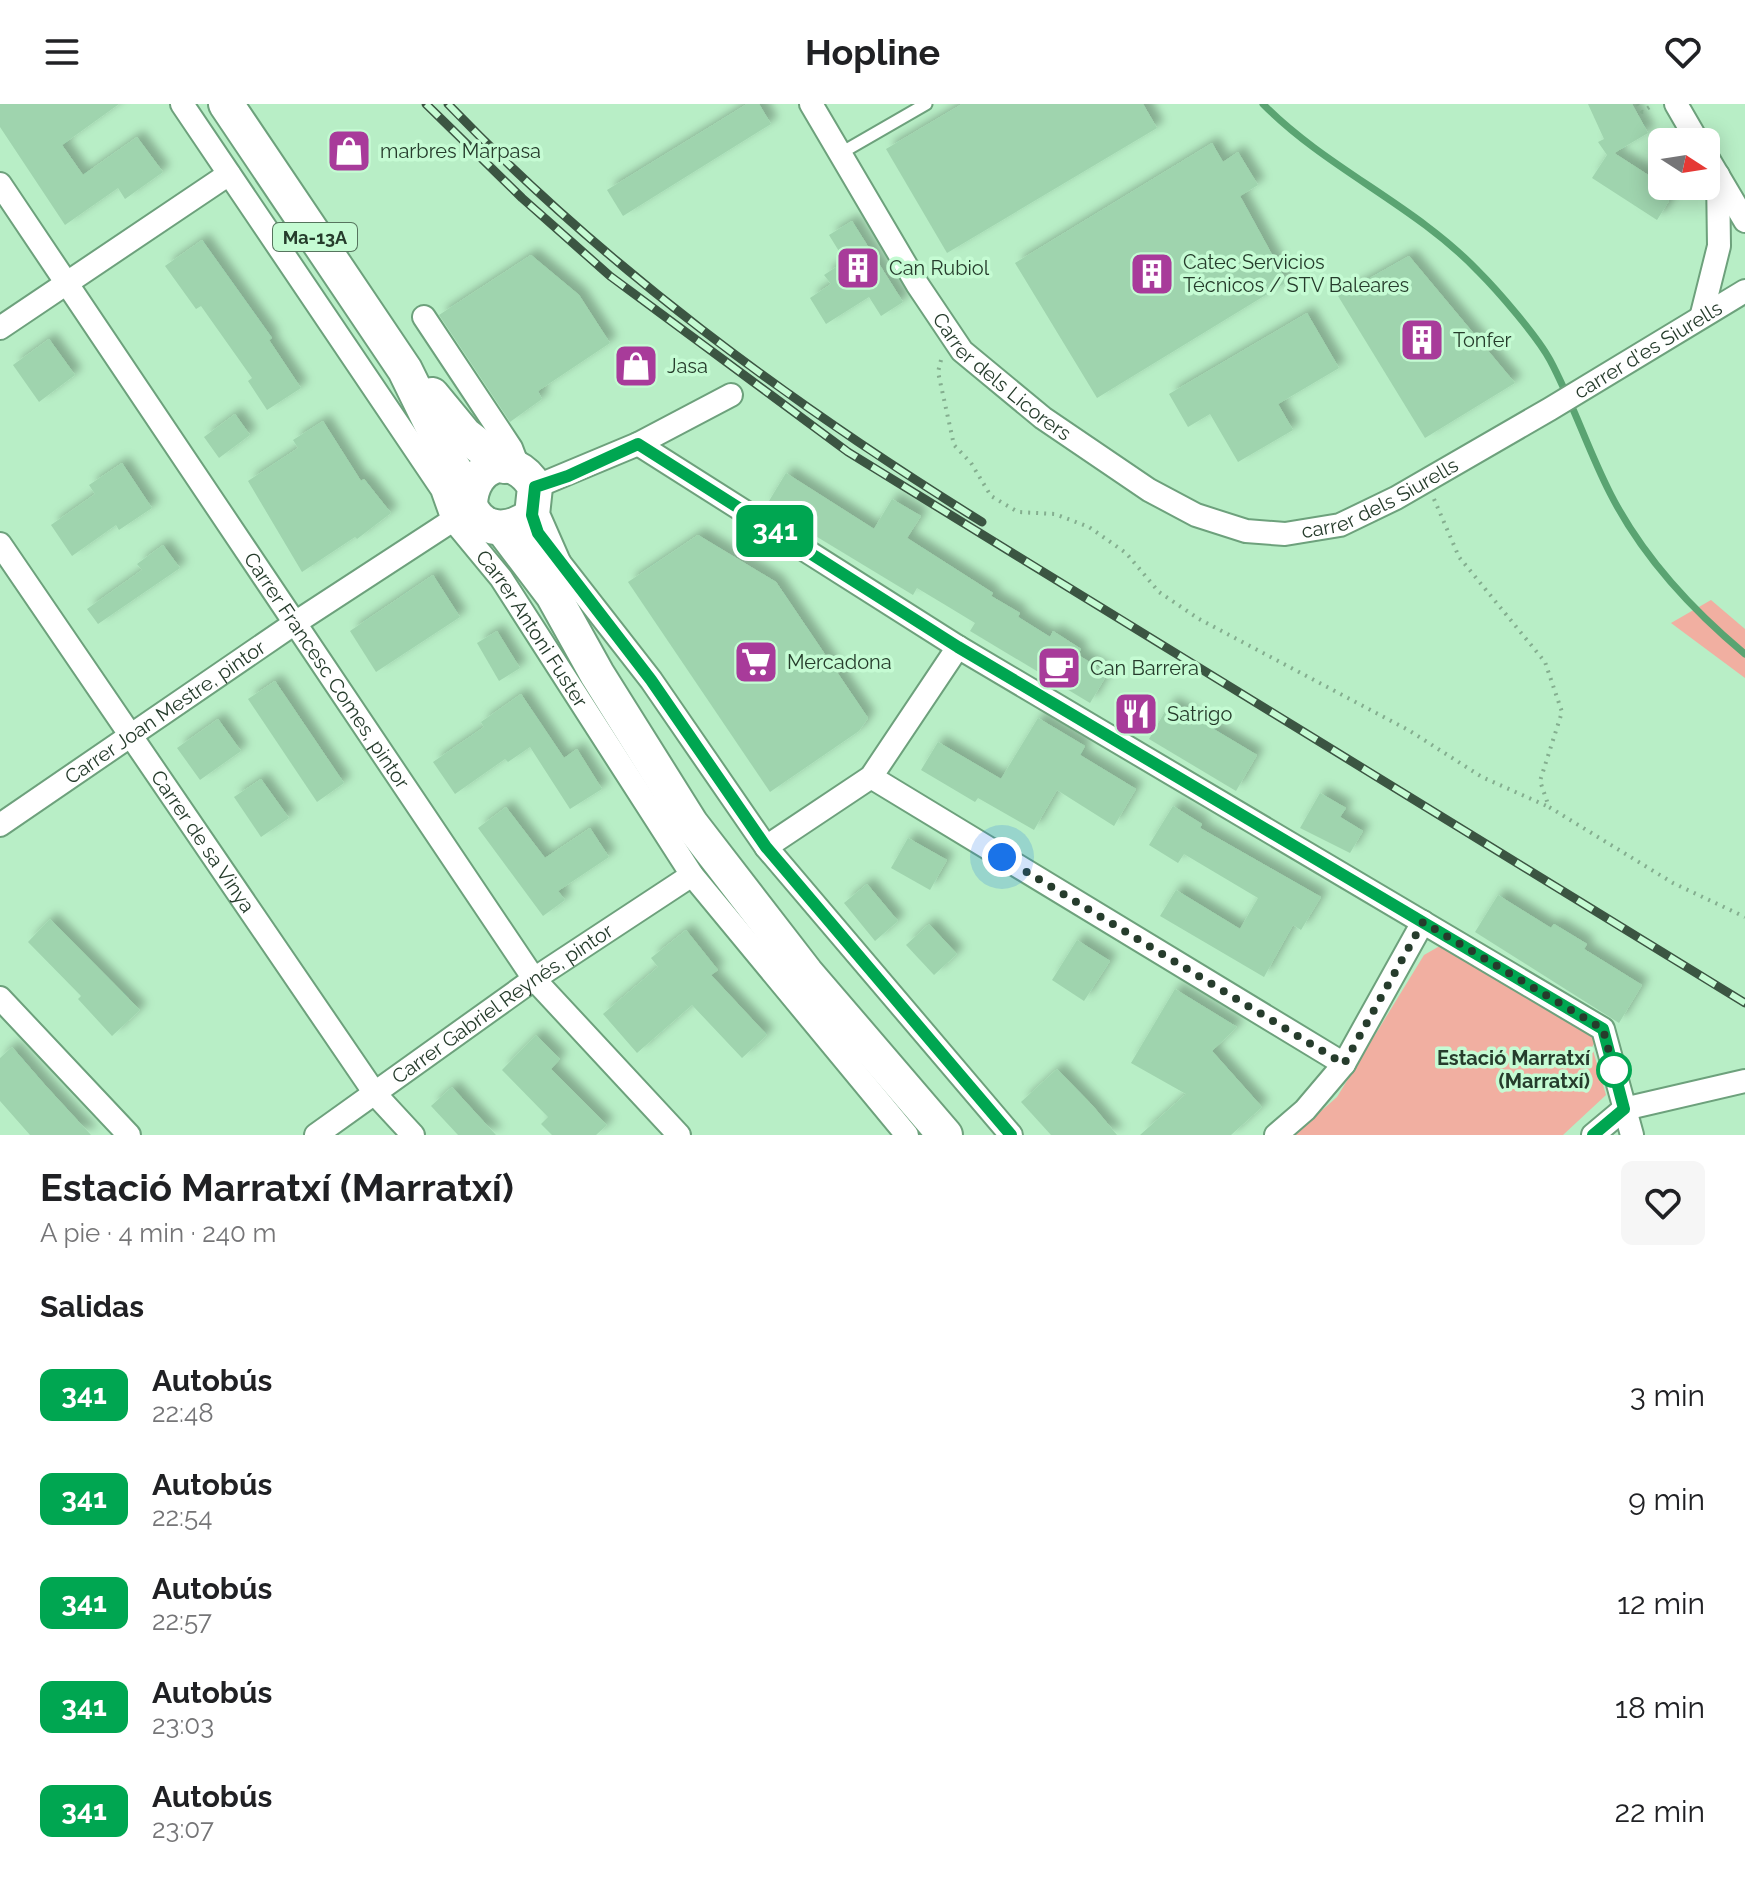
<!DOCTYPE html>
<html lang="es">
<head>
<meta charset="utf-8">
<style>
	:root { --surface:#fff; --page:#f6f6f6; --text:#202124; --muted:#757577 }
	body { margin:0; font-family:Raleway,sans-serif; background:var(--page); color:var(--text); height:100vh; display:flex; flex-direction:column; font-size:30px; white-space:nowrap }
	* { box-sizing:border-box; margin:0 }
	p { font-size:26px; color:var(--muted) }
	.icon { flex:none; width:44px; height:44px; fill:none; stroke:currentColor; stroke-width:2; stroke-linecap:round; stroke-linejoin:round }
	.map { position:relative; height:1031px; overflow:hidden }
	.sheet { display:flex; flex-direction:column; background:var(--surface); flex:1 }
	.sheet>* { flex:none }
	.badge { padding:0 16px; border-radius:12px; font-size:28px; line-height:52px }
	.needle { width:52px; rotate:102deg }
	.controls { position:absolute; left:1648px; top:24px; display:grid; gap:16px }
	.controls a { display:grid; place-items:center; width:72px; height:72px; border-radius:12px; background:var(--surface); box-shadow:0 4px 20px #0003; font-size:40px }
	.you { position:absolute; width:40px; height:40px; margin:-20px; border:6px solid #fff; border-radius:50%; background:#1a73e8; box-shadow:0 0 0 12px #1a73e833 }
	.map>.badge { position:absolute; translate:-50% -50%; box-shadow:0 0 0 4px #fff }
	h2 { padding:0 40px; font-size:30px; line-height:72px }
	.round { display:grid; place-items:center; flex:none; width:84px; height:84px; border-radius:12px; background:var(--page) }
	.summary { display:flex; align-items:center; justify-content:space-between; height:136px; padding:0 40px }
	h1 { font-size:38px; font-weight:700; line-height:60px }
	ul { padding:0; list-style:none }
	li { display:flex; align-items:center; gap:24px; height:104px; padding:0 40px }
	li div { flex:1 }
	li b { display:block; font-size:30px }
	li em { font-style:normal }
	li .badge { min-width:88px; font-weight:700; text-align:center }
	header { display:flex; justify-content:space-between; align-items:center; height:104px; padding:0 40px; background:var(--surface); font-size:36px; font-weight:700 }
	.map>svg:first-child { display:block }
</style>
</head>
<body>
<header><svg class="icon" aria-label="menu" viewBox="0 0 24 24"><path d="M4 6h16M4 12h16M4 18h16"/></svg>Hopline<svg class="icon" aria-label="heart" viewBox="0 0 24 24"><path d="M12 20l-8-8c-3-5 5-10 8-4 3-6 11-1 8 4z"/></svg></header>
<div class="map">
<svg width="1745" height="1031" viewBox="0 0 1745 1031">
	<defs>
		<filter id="shadow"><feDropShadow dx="7" dy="-7" stdDeviation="4" flood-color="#0004"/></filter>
	</defs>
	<rect width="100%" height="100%" fill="#b8eec6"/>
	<g fill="#f1afa1">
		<polygon points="1711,496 1745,525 1745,574 1671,519"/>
		<polygon points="1452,835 1603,925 1592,943 1606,991 1563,1031 1294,1031 1337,993 1424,851"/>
	</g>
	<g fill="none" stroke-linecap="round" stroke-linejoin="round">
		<path stroke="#5aa472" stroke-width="7" d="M1263,0C1327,65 1415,101 1478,167C1498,187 1537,232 1550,256C1573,299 1588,346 1610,389C1642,452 1691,505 1745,550"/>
	</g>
	<g fill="#9fd4ae" filter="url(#shadow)">
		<polygon points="0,0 119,0 62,41 83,71 137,33 163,68 125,95 118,84 65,121 0,23"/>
		<polygon points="747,0 759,0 771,20 623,112 607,86"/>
		<polygon points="962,0 1143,0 1157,24 947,149 886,45"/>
		<polygon points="1588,0 1632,0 1648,29 1614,49 1656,76 1651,85 1669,97 1657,116 1592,74 1607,51 1598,38 1604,35"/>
		<polygon points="1212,39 1223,58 1238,48 1258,81 1240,92 1287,178 1097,294 1015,159"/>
		<polygon points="852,117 903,198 881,212 869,193 826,220 810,194 831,180 824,171 845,157 829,131"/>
		<polygon points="202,136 272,234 269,236 301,284 267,306 248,277 252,274 201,202 196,205 165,162"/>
		<polygon points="531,151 579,191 610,239 538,287 542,295 510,318 439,211"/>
		<polygon points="1409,152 1515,279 1425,334 1338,192"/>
		<polygon points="1307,209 1339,264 1278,300 1293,326 1238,358 1210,310 1188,323 1169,290"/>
		<polygon points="49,235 75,271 39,298 13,261"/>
		<polygon points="235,310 250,331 219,354 204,333"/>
		<polygon points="323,317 361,377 364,375 391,409 357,435 355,433 302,468 248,377 298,344 293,336"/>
		<polygon points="122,359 152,404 119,426 116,421 72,452 51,421 95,390 89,381"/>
		<polygon points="786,369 874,425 892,395 921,412 907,434 993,489 991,492 1020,509 1018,513 1050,533 1053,527 1081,545 1078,551 1108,569 1090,599 970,527 975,519 947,502 917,484 913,491 766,402"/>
		<polygon points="698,431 776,478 868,614 859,627 770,688 628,478"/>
		<polygon points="163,441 180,464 98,520 87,505 142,466 137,460"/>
		<polygon points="433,471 460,513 376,568 350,527"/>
		<polygon points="497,527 520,564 499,577 477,539"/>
		<polygon points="275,577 344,679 317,698 248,595"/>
		<polygon points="521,590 564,654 577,645 602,685 570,705 530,643 508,658 505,655 455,690 433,658 484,623 481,618"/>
		<polygon points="1170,599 1257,651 1236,687 1149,635"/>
		<polygon points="1038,614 1085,642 1080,651 1136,685 1114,722 1057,686 1034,726 978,694 975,698 921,666 938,638 1001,675"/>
		<polygon points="218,615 241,647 200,676 177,644"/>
		<polygon points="261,675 289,714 261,733 234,693"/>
		<polygon points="1320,689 1346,704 1340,713 1363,727 1350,749 1300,724"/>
		<polygon points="1173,702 1202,720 1200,724 1321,793 1301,826 1293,821 1264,873 1160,812 1176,786 1240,825 1258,794 1184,750 1178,759 1149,741"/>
		<polygon points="506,703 545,754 590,724 609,753 558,787 565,796 543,812 478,724"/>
		<polygon points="908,734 947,756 930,786 891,764"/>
		<polygon points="867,780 898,817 875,837 844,799"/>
		<polygon points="1498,791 1551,824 1554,820 1587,840 1584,845 1642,881 1619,919 1475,828"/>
		<polygon points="50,815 140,906 112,932 78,895 81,892 28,838"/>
		<polygon points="929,820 957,850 934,871 906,841"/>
		<polygon points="686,826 718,866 711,871 767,931 742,954 692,901 637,949 603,910 658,863 651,854"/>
		<polygon points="1077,836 1110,857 1084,897 1052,876"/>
		<polygon points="1175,885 1237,923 1212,947 1262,1003 1231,1031 1140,1031 1186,990 1131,959"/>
		<polygon points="536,931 560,955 551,965 607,1021 596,1031 552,1031 541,1020 548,1013 502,966"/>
		<polygon points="12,943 45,981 91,1031 30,1031 0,997 0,954"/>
		<polygon points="1057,965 1093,1002 1117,1031 1051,1031 1021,998"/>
		<polygon points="452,983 496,1031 458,1031 431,1002"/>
	</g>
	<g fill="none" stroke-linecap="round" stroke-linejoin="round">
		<g stroke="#6da17c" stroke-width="15">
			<polyline id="lane" points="841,49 926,0"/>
		</g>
		<g stroke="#6da17c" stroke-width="26">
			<g id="street">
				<path id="s1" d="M182,0L442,385L453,416L501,474L692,771L907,1031"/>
				<path id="s2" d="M811,0L917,180L962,247L1043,314L1149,386L1196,411L1246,427L1285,430L1340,421L1396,394L1550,305L1745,187"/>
				<polyline points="1676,0 1698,38"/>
				<polyline points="1706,51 1745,117"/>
				<path id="s3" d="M0,80L534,875L679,1031"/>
				<polyline points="1702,210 1719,142 1718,71"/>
				<polyline points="424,213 511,344 519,365"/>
				<polyline points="0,224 229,70"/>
				<polyline points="638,340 958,543 1603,925 1632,1031"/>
				<polyline points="535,383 638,340 731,291"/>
				<path id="s4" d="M0,440L376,991L413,1031"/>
				<polyline points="559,458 651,576 766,743 1011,1031"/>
				<polyline points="871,673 1344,960"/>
				<path id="s5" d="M0,721L295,519L453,416"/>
				<polyline points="766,743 871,673 958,543"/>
				<polyline points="0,894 129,1031"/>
				<path id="s6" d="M316,1031L534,875L692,771"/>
				<polyline points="1276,1031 1305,1006 1344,960 1423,818"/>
				<polyline points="1593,1031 1624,1005 1745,977"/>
			</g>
		</g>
		<g stroke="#6da17c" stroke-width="38">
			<g id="primary">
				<polyline points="226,0 405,266 452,362 470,389"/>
				<polyline points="432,291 465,331 505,362"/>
				<path d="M532,411C511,428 481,430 470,401C471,359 513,345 535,383L532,411L561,477"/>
				<polyline points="503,425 553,491 597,570 691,720 806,869 945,1031"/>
			</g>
		</g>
		<g stroke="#84ae8f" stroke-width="4" stroke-dasharray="2 6" stroke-linecap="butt">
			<polyline points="1637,0 1642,8 1654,0"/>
			<polyline points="941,256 938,268 954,341 971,359 991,392 1018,408 1055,410 1089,423 1126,449 1159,488 1199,515 1410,627 1482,673 1549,703"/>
			<polyline points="1434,395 1459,453 1545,558 1562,608 1540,677 1549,703 1673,779 1745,813"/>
		</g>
		<use href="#lane" stroke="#fff" stroke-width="11"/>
		<use href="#street" stroke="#fff" stroke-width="22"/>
		<use href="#primary" stroke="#fff" stroke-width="34"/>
		<g stroke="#3b5542" stroke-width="9">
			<g id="rail">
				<polyline points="426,0 522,94 610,172 848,348 1745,899"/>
				<path d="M448,0C605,163 790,299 982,418"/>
			</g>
		</g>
		<use href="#rail" stroke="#c5fbd3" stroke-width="6" stroke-dasharray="18" stroke-linecap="butt"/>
	</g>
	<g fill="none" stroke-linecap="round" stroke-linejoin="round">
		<g stroke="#fff" stroke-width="18">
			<polyline id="line" points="1011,1031 766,743 651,576 538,429 532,411 535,383 568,372 638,340 958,543 1603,925 1624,1005 1593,1031"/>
		</g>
		<use href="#line" stroke="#00a651" stroke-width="12"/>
		<polyline stroke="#263c2c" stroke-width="8" stroke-dasharray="0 14.4" points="1002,753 1344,960 1423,818 1603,925 1617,978 1614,966"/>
	</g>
	<defs>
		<g id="shop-square" transform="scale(2.3)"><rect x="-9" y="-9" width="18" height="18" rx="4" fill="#a83b9a" stroke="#c5fbd3"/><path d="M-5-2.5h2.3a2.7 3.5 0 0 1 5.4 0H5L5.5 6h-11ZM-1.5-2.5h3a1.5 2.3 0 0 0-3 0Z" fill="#fff"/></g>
		<g id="building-square" transform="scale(2.3)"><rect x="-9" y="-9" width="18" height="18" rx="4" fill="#a83b9a" stroke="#c5fbd3"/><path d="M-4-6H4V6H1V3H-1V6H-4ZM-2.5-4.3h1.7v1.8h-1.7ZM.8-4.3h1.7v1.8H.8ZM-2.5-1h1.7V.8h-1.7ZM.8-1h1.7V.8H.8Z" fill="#fff"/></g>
		<g id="supermarket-square" transform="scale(2.3)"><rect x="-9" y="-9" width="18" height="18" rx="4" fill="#a83b9a" stroke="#c5fbd3"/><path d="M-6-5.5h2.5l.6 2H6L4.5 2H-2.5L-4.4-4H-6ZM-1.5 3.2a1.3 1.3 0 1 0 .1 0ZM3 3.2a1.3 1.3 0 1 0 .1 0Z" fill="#fff"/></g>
		<g id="cafe-square" transform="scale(2.3)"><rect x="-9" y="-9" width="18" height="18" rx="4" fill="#a83b9a" stroke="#c5fbd3"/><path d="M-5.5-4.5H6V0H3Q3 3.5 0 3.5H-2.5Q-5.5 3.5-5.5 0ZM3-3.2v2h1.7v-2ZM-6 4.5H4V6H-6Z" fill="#fff"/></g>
		<g id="restaurant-square" transform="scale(2.3)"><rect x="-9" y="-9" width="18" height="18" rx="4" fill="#a83b9a" stroke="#c5fbd3"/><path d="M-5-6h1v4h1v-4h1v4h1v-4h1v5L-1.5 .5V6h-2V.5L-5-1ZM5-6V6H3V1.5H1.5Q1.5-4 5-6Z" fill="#fff"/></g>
	</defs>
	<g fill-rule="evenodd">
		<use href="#shop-square" x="349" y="47"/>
		<use href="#building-square" x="858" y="164"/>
		<use href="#building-square" x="1152" y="170"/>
		<use href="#building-square" x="1422" y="236"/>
		<use href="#shop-square" x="636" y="262"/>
		<use href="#supermarket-square" x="756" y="558"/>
		<use href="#cafe-square" x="1059" y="564"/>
		<use href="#restaurant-square" x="1136" y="610"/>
	</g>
	<circle fill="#fff" stroke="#00a651" stroke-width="4" cx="1614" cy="966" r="16"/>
	<g text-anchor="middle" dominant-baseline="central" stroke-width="7" stroke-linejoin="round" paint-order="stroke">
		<rect fill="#c5fbd3" stroke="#56755e" stroke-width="2" x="273" y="119" width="84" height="28" rx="6"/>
		<g font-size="18" font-weight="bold" fill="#263c2c">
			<text x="315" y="133">Ma-13A</text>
		</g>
		<g font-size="20" fill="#263c2c" stroke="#c5fbd3" text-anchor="start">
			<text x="380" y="47">marbres Marpasa</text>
			<text x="1183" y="158">Catec Servicios<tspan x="1183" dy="23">Técnicos / STV Baleares</tspan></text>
			<text x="889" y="164">Can Rubiol</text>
			<text x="1453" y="236">Tonfer</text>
			<text x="667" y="262">Jasa</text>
			<text x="787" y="558">Mercadona</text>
			<text x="1090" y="564">Can Barrera</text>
			<text x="1167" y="610">Satrigo</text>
		</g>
		<g font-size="20" fill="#263c2c" stroke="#c5fbd3">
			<text stroke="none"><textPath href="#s2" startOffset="1078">carrer d'es Siurells</textPath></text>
			<text stroke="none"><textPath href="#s2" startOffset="336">Carrer dels Licorers</textPath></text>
			<text stroke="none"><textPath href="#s2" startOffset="770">carrer dels Siurells</textPath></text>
			<text stroke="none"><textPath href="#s1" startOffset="632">Carrer Antoni Fuster</textPath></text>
			<text stroke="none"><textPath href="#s3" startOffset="586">Carrer Francesc Comes, pintor</textPath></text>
			<text stroke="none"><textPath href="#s5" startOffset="200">Carrer Joan Mestre, pintor</textPath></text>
			<text stroke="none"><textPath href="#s4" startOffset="360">Carrer de sa Vinya</textPath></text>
			<text stroke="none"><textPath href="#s6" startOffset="228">Carrer Gabriel Reynés, pintor</textPath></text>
		</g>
		<g font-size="20" font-weight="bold" fill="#263c2c" stroke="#c5fbd3" text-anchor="end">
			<text x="1590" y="954">Estació Marratxí<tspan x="1590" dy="23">(Marratxí)</tspan></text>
		</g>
	</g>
</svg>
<div class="controls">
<a><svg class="needle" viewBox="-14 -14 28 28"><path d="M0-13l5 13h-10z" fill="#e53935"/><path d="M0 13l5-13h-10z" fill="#757577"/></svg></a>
</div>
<div class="you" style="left:1002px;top:753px"></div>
<b class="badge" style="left:775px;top:427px;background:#00a651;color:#fff">341</b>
</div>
<section class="sheet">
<div class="summary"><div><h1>Estació Marratxí (Marratxí)</h1><p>A pie · 4 min · 240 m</p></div><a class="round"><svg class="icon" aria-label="heart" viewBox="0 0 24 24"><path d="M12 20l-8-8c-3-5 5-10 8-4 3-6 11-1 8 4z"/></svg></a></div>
<h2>Salidas</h2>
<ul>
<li><span class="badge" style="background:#00a651;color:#fff">341</span><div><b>Autobús</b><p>22:48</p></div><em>3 min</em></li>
<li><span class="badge" style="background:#00a651;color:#fff">341</span><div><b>Autobús</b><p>22:54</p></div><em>9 min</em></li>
<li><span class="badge" style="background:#00a651;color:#fff">341</span><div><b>Autobús</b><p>22:57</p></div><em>12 min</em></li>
<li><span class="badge" style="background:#00a651;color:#fff">341</span><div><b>Autobús</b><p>23:03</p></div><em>18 min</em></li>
<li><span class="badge" style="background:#00a651;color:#fff">341</span><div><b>Autobús</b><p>23:07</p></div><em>22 min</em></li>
</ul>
</section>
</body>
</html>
